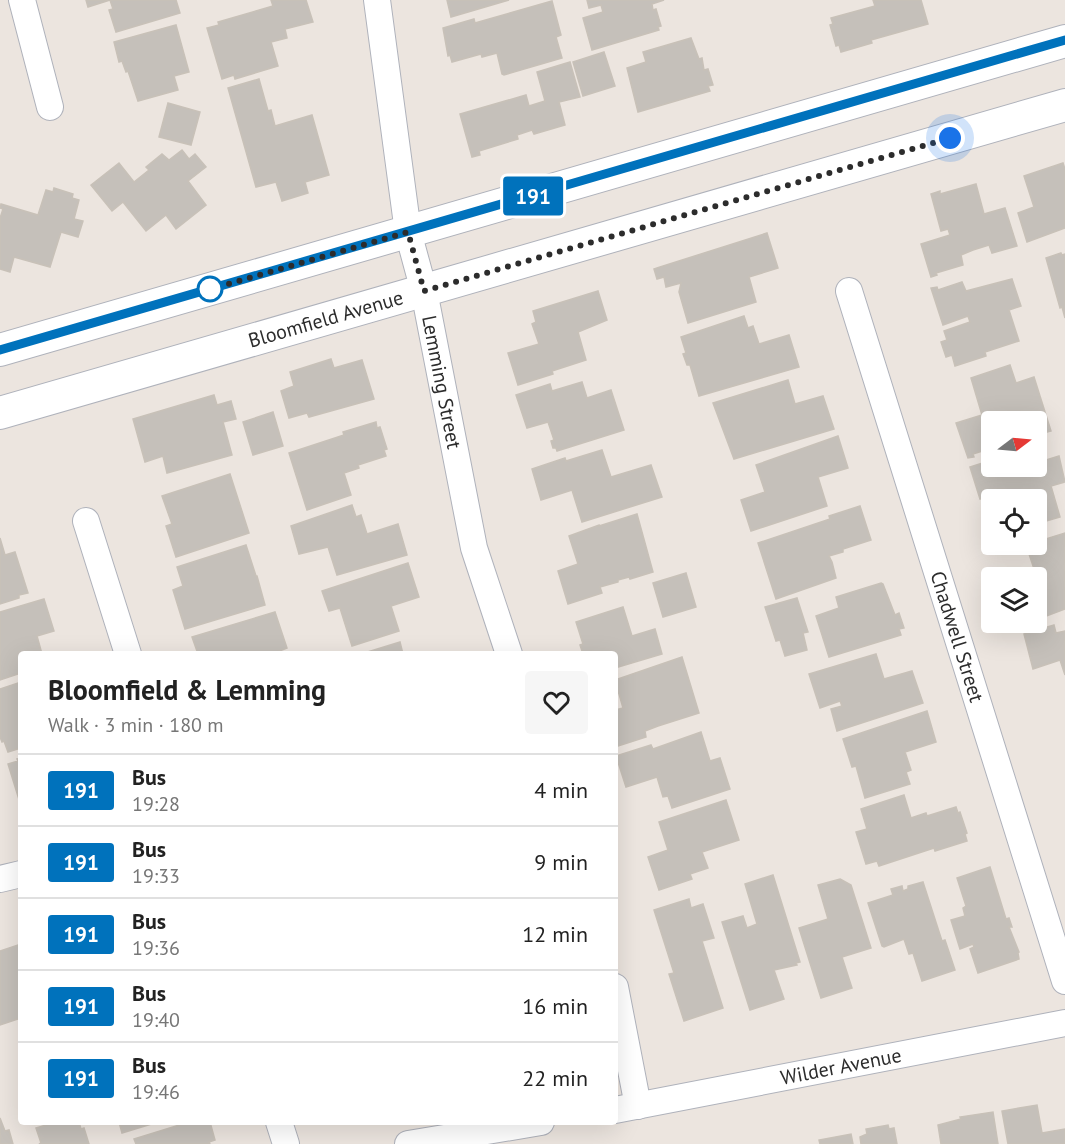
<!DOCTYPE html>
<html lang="en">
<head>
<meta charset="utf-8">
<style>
	:root { --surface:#fff; --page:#f6f6f6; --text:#222; --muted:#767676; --line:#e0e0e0 }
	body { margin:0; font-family:"PT Sans",sans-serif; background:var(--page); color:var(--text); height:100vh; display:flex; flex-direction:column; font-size:22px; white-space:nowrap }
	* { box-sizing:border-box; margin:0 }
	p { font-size:20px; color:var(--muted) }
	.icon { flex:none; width:33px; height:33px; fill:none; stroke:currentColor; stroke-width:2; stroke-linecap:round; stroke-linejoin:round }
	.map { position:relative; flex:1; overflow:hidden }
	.sheet { position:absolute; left:18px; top:651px; width:600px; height:474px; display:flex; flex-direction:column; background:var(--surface); border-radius:6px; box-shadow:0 6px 24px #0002 }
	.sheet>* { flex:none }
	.badge { padding:0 12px; border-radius:4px; font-size:21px; line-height:39px }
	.needle { width:39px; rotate:74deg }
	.controls { position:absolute; left:981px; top:411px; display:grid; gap:12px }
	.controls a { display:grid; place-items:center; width:66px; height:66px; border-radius:6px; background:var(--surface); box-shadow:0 6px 24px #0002; font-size:30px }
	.you { position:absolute; width:30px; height:30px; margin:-15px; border:4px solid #fff; border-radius:50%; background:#1a73e8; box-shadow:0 0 0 9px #1a73e833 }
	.map>.badge { position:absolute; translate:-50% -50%; box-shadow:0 0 0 3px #fff }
	.round { display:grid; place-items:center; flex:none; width:63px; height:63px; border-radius:6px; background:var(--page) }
	.head { display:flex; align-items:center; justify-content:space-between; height:102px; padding:0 30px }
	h1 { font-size:28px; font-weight:700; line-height:45px }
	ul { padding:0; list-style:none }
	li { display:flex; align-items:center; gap:18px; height:72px; padding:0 30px; border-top:2px solid var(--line) }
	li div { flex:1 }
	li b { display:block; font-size:22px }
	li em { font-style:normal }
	li .badge { min-width:66px; font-weight:700; text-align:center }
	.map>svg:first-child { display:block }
</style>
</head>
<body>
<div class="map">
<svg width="1065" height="1144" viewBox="0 0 1065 1144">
	<rect width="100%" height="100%" fill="#ece5df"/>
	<g fill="#c5c0ba" stroke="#c8c1b8" stroke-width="1.5">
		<polygon points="86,0 176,0 180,13 116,32 109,10 113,9 110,0 88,7"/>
		<polygon points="271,0 306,0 313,22 285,29 287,38 271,42 278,66 235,79 234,75 222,79 207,28 219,25 218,22 273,6"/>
		<polygon points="447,0 509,0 451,17"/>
		<polygon points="587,0 664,0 652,4 653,10 656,9 661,26 658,27 659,30 592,50 583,18 603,12 601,5 589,8"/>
		<polygon points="873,0 921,0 928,24 871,40 872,43 841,52 839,45 836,46 830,25 833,24 831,18 875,6"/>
		<polygon points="552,1 561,35 556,37 562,58 504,75 502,74 497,53 482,57 481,54 452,62 450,55 448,56 443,28 474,19 475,23"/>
		<polygon points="176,25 189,72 174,76 178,90 138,101 128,71 126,72 122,61 119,62 114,42"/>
		<polygon points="691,38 699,59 702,58 704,70 708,69 713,85 708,86 710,91 638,112 627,68 646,62 643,52"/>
		<polygon points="604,52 615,86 583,96 573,62"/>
		<polygon points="570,62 580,97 559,102 565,125 534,134 532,130 517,135 518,139 479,151 480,155 472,157 460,114 526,95 529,106 545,101 537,72"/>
		<polygon points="259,79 268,111 271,110 275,126 312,115 329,175 305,182 308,193 282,201 276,182 256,187 228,88"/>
		<polygon points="168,103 200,112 191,145 159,137"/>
		<polygon points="182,150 189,159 195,154 206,167 188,181 206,205 176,229 166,215 146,231 123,202 112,211 91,185 119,163 134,182 149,170 146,167 162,154 169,160"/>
		<polygon points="1063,163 1065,169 1065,228 1027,242 1018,213 1034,207 1024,176"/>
		<polygon points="976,184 984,214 1005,208 1017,246 992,253 989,245 973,250 961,255 963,265 936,273 937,275 931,277 921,244 950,235 948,229 941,231 931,194 940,191 940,194"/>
		<polygon points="54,188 73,194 72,198 79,200 74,219 83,221 78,237 61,232 50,267 14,257 10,272 0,269 0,218 3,209 0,208 1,204 38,215 46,190 53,192"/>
		<polygon points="767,233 778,268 749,277 756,302 688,323 679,292 681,283 666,287 664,277 657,279 654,269 660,267"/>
		<polygon points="1061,253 1062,255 1065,254 1065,318 1062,307 1060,308 1046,258"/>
		<polygon points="1012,279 1021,306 1009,310 1019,341 985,352 986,356 955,366 952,355 946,357 941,342 947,340 944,331 970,322 968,316 943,325 931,288 937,287 938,290 962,282 966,291"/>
		<polygon points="598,291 607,320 578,332 586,360 552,371 553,374 518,385 508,353 539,344 532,324 536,322 533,311"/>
		<polygon points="744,316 748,328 753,326 759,344 789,335 799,367 699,396 690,365 687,365 683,354 686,353 681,337"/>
		<polygon points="331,359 334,368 362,360 374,399 309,417 307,413 289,418 281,391 294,386 290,372"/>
		<polygon points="1010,365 1016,383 1034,377 1051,431 1036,435 1036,422 992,422 992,448 973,454 974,457 968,458 956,423 982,415 971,378"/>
		<polygon points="788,380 795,404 823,396 834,429 734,459 713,403"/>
		<polygon points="582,382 587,398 611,390 624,430 557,451 556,448 553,448 551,441 554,440 548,422 527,428 516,395 550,384 552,391"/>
		<polygon points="214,395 217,405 231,401 236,419 223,422 232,455 167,473 163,456 145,462 133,419"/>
		<polygon points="273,412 283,446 253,455 243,422"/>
		<polygon points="376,422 377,428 380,427 387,449 384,450 386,456 358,465 359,468 344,473 351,495 307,510 289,453 344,435 343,432"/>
		<polygon points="838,436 848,468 818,477 827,506 751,531 741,500 765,492 756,465"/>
		<polygon points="602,450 611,477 651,465 662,497 582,522 572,490 541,500 532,469 565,458 566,461"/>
		<polygon points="1041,456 1043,461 1059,456 1065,482 1051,486 1060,517 1036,524 1036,500 1012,500 1009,490 980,499 970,467 992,460 992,466 1036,466 1036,457"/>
		<polygon points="230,474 249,533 176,557 166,526 172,524 162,496"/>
		<polygon points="352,505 356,517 361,515 367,534 398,524 407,555 337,575 328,547 299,554 291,526"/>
		<polygon points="860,506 871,540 843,549 843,552 829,556 832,562 836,578 776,599 758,543 830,519 829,516"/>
		<polygon points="637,514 653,572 630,579 629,577 618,580 618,582 600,587 602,593 568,604 558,571 578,564 569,536 599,525 599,526"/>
		<polygon points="1065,533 1065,609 1036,620 1036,585 1039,584 1026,545 1036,544 1036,542"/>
		<polygon points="0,538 5,555 15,552 28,593 19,595 19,598 0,604"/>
		<polygon points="246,545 256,576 257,576 265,605 185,629 173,590 183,586 177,567"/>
		<polygon points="408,563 419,597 391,606 399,631 352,646 340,608 329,611 322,591"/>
		<polygon points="686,573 696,607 663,617 653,583"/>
		<polygon points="881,583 883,584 895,615 899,613 904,628 899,629 901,635 829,657 816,616 839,608 836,597"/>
		<polygon points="797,598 808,632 803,633 807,650 785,656 780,640 776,641 765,607"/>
		<polygon points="44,599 54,631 37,636 42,654 21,654 21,673 0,680 0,612"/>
		<polygon points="623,607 632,636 655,629 662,654 615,668 615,654 583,654 580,645 583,644 576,622"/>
		<polygon points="275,612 287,648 272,654 198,654 192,637"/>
		<polygon points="1054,625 1056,633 1065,631 1065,675 1060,660 1033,669 1024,634"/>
		<polygon points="400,642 403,654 361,654"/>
		<polygon points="876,654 884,679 912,671 923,703 837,731 831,709 842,706 840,701 820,708 809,674"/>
		<polygon points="682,657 699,713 658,726 645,731 646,737 615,747 615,710 623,708 615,680"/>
		<polygon points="21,682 21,748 8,752 4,741 2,742 0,737 0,689"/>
		<polygon points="927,711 936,742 905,752 911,770 906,772 910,784 865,798 856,766 852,767 843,739"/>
		<polygon points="701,732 710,761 720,758 730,789 672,808 668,796 663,797 657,777 626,787 616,756 651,745 653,749"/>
		<polygon points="21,758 21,806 8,764 18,761 17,759"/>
		<polygon points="904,795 911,818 926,813 927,816 956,807 958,813 960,812 967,833 965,834 967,841 935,851 934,848 879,866 877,861 866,864 856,832 867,829 861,809"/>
		<polygon points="726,800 739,840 702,852 708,868 690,874 692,879 659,890 648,857 668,850 659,822"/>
		<polygon points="990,867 1006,919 1009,918 1012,927 1009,927 1019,952 1018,953 1019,959 978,973 970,949 974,947 973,944 960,949 951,920 965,916 963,908 966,906 957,878"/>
		<polygon points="773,875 800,962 796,963 797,965 774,970 784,999 750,1010 722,922 743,916 747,928 757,924 745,884"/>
		<polygon points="840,879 851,885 871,948 842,957 852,988 821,998 799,928 828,919 818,885"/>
		<polygon points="923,882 942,941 945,940 955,970 922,981 913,953 909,954 904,939 884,947 882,946 868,903 893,895 891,889 902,886 903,891 908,889 908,886"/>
		<polygon points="689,899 691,908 703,904 714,938 702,941 723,1008 684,1021 669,974 674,973 654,910"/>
		<polygon points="21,944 21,1018 0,1025 0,951"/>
		<polygon points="1037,1105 1042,1133 1065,1129 1065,1144 1008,1144 1002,1111"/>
		<polygon points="993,1112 998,1144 941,1144 938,1125 961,1119 960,1117"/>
		<polygon points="0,1118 5,1131 9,1130 13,1144 0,1144"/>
		<polygon points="56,1122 79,1122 81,1129 84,1128 89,1144 39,1144 41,1143 36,1128"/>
		<polygon points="119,1122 158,1122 122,1133"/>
		<polygon points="189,1122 210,1122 215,1140 209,1142 210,1144 136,1144 134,1139"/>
		<polygon points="888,1125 889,1129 894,1128 897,1144 861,1144 860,1137 867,1134 866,1129"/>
		<polygon points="851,1134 853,1144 820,1144 819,1140"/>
	</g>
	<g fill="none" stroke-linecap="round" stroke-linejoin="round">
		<g stroke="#afb2bb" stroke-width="28">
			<g id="minor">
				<polyline points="22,0 50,107"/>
				<path id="s1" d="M377,0L408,232L424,291L474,548L509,654"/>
				<path id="s2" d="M849,291L1065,981"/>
				<polyline points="86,521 128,654"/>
				<polyline points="0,879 21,874"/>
				<polyline points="615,987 638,1106"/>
				<path id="s3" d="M615,1110L1065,1023"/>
				<polyline points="279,1122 286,1144"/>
				<polyline points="408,1144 541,1122"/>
			</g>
		</g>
		<g stroke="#afb2bb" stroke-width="34">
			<g id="tertiary">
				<polyline points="0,350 1065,41"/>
				<path id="s4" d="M0,413L1065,105"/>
			</g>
		</g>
		<use href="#minor" stroke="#fff" stroke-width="26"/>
		<use href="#tertiary" stroke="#fff" stroke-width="32"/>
	</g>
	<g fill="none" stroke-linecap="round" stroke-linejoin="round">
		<g stroke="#fff" stroke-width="14">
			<polyline id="line" points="0,350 1065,40"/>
		</g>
		<use href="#line" stroke="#0072bc" stroke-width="9"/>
		<polyline stroke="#2c2c2c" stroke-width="6" stroke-dasharray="0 10.8" points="210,289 204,291 408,232 424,291 950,138"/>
	</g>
	<circle fill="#fff" stroke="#0072bc" stroke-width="3" cx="210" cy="289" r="12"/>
	<g text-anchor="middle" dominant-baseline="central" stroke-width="4.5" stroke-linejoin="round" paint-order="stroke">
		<g font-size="20" fill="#2c2c2c" stroke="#fff">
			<text stroke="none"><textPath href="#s4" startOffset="339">Bloomfield Avenue</textPath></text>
			<text stroke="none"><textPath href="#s1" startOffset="388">Lemming Street</textPath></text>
			<text stroke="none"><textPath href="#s2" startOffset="362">Chadwell Street</textPath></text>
			<text stroke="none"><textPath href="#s3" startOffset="230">Wilder Avenue</textPath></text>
		</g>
	</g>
</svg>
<div class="controls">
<a><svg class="needle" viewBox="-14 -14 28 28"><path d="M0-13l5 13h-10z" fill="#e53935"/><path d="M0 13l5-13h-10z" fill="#767676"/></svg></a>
<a><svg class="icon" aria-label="locate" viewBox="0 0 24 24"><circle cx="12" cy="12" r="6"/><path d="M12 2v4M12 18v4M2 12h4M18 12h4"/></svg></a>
<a><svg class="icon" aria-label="layers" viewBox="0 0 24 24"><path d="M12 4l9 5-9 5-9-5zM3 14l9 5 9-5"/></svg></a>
</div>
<div class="you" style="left:950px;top:138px"></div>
<b class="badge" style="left:533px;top:196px;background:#0072bc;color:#fff">191</b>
<section class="sheet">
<div class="head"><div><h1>Bloomfield &amp; Lemming</h1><p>Walk · 3 min · 180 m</p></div><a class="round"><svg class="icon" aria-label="heart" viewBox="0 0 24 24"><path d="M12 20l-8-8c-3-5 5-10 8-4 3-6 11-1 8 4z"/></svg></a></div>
<ul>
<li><span class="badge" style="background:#0072bc;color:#fff">191</span><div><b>Bus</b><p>19:28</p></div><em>4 min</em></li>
<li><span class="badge" style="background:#0072bc;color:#fff">191</span><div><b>Bus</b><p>19:33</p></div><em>9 min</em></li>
<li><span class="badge" style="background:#0072bc;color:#fff">191</span><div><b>Bus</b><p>19:36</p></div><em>12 min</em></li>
<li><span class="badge" style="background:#0072bc;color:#fff">191</span><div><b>Bus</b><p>19:40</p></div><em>16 min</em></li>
<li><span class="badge" style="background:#0072bc;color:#fff">191</span><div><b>Bus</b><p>19:46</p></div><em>22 min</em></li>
</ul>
</section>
</div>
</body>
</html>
